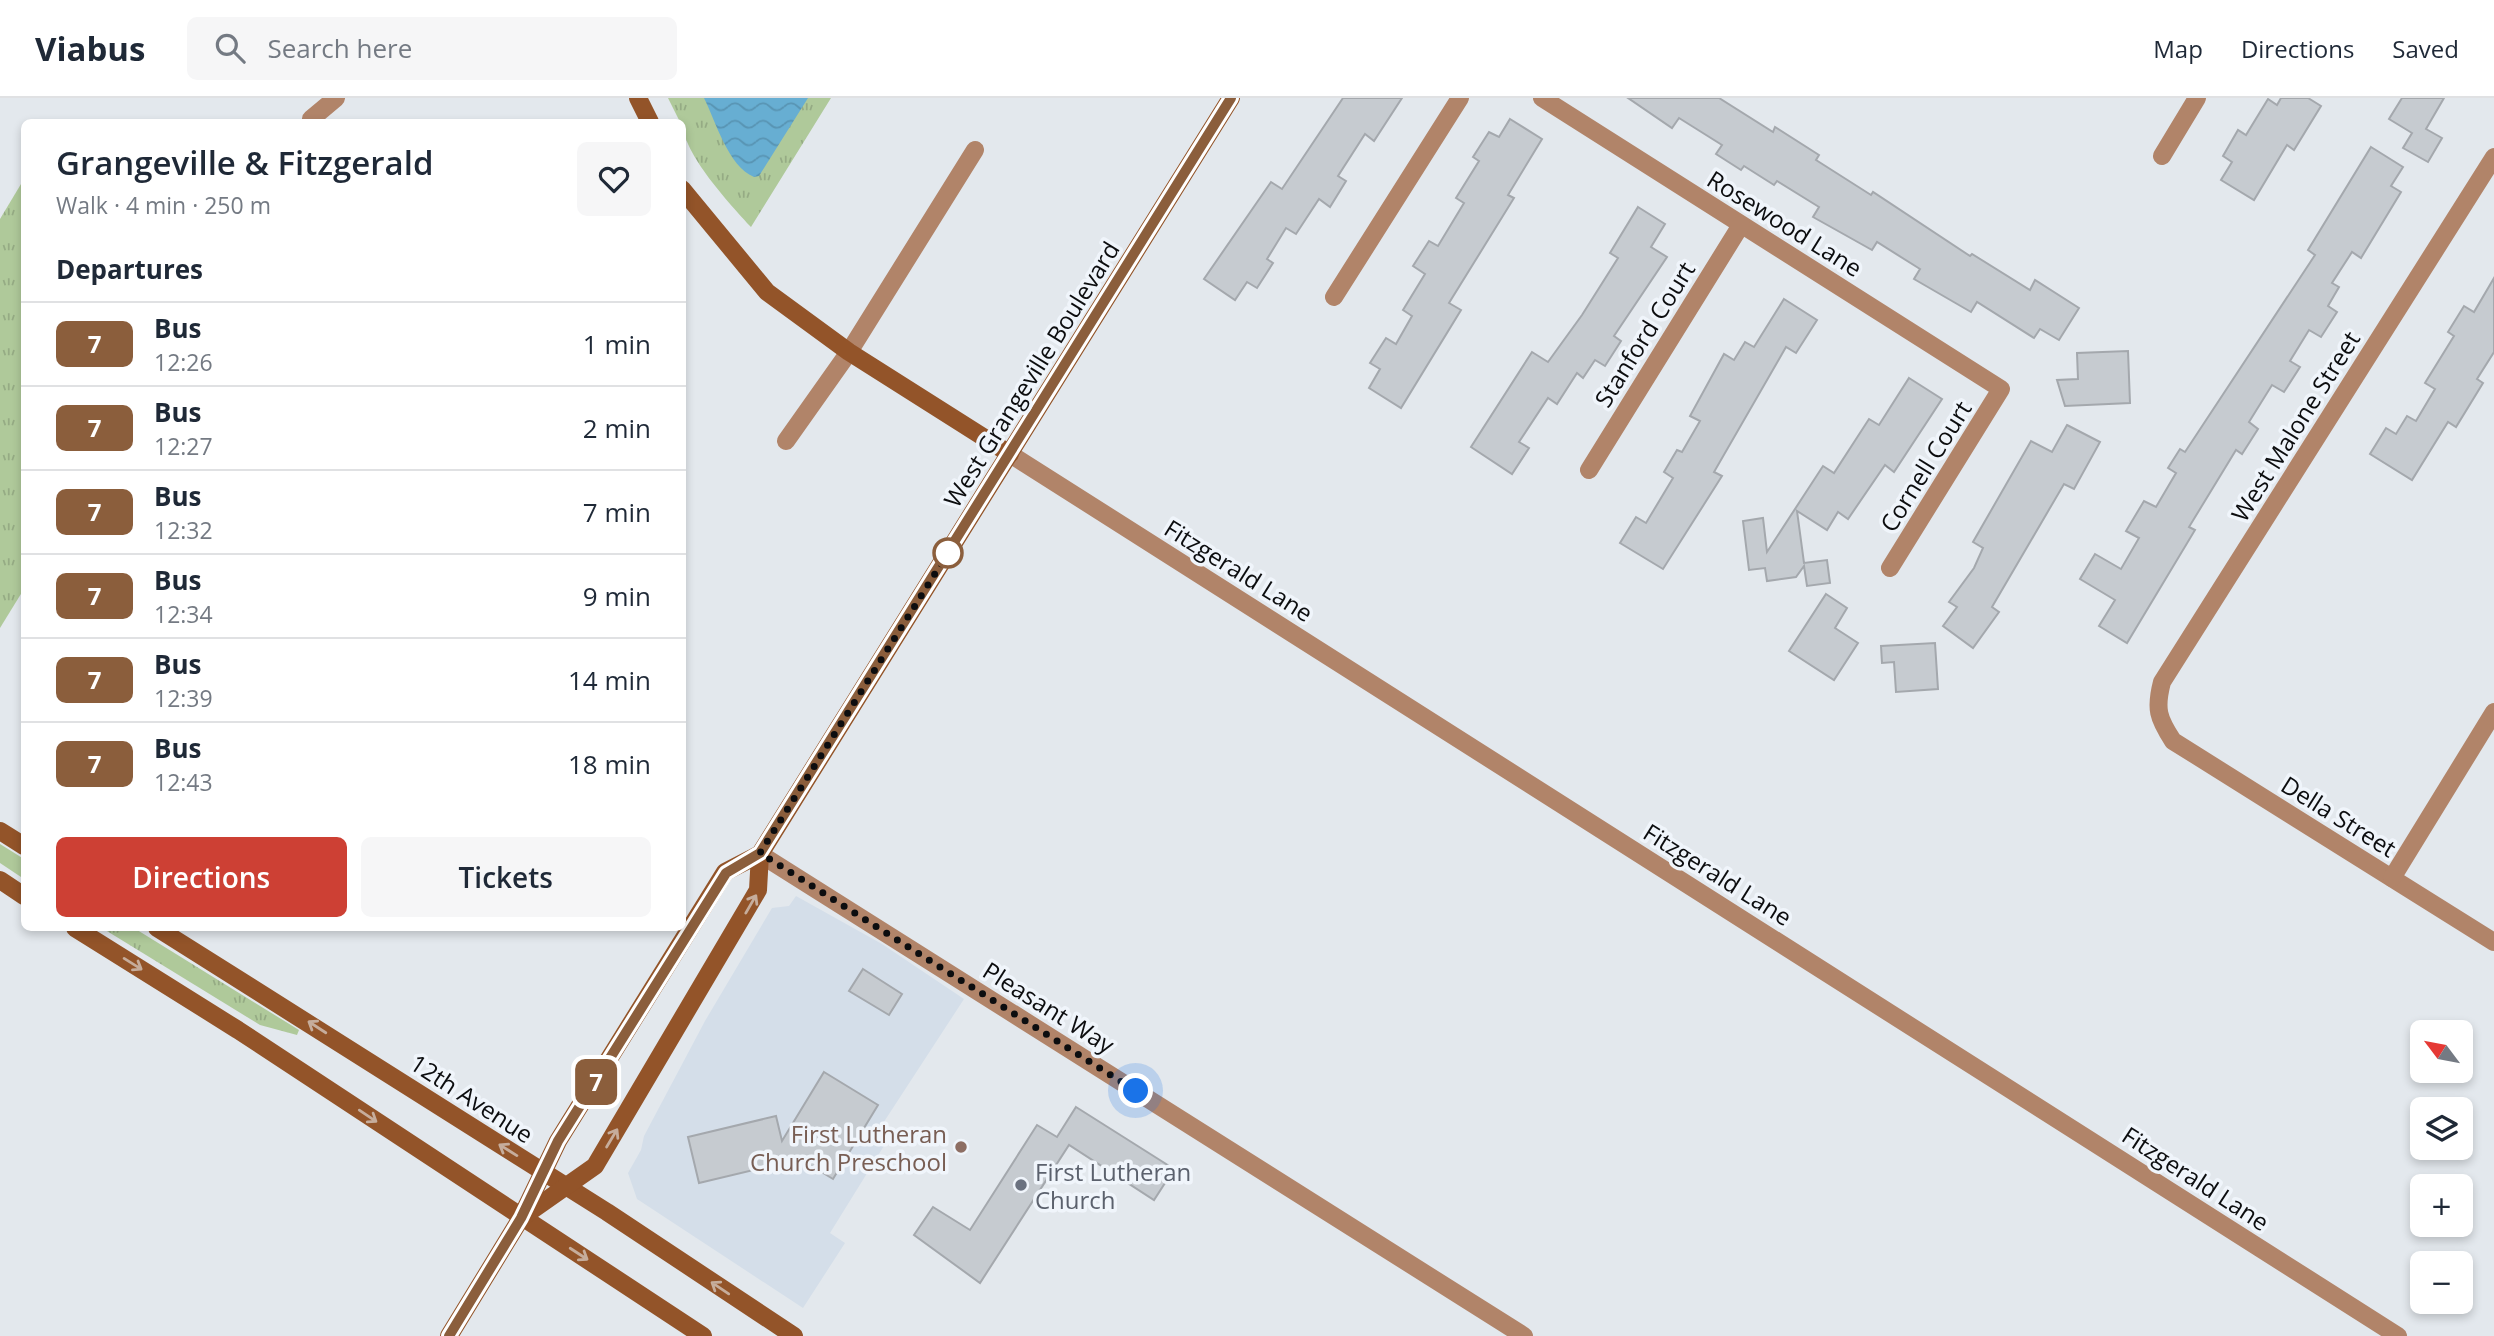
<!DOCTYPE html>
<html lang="en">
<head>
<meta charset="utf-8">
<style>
	:root { --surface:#fff; --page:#f6f6f7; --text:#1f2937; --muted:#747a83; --line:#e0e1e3; --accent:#cd4034 }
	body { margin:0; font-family:"Open Sans",sans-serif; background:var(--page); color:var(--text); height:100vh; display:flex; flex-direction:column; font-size:26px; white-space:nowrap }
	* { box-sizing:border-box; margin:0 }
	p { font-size:23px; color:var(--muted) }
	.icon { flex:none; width:38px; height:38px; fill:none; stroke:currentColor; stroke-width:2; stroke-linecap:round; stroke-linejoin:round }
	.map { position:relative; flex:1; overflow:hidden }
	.sheet { position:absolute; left:21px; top:21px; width:665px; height:812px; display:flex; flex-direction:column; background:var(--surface); border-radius:10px; box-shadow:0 4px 10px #0003 }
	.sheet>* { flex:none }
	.badge { padding:0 14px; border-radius:10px; font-size:24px; line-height:46px }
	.needle { width:46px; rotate:302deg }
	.controls { position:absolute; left:2410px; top:922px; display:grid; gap:14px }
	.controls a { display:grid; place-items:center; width:63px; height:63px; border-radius:10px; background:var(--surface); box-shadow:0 4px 10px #0003; font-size:35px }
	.you { position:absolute; width:35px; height:35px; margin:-18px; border:5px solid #fff; border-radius:50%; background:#1a73e8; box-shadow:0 0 0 10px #1a73e833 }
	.map>.badge { position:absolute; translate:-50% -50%; box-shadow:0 0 0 4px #fff }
	h2 { padding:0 35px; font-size:26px; line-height:63px }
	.round { display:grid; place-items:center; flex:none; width:74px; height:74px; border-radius:10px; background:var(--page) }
	.overview { display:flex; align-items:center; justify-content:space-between; height:119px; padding:0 35px }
	h1 { font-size:33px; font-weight:600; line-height:52px }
	.action { display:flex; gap:14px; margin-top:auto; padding:14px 35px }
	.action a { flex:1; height:80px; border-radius:10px; background:var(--accent); color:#fff; font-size:28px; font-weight:600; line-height:80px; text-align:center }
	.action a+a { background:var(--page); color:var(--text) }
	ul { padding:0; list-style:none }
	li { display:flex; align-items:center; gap:21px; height:84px; padding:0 35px; border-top:2px solid var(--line) }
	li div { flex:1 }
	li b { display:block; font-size:26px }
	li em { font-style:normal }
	li .badge { min-width:77px; font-weight:700; text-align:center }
	header { display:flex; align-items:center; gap:42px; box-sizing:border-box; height:98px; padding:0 35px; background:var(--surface); border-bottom:2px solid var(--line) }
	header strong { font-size:33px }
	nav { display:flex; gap:38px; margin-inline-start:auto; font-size:24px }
	.search { width:490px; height:63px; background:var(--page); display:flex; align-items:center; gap:18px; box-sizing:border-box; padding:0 24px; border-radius:10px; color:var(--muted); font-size:26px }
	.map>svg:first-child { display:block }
</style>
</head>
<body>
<header>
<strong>Viabus</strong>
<div class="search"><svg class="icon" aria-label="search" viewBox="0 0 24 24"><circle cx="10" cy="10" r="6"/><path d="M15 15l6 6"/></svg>Search here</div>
<nav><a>Map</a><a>Directions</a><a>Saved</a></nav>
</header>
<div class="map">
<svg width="2494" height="1238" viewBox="0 0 2494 1238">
	<defs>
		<pattern id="grass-tufts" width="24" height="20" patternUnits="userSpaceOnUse" patternTransform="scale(1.75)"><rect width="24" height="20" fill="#afc99a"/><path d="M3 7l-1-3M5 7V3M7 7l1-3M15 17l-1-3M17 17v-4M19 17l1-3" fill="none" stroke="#95ab84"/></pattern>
		<pattern id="water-waves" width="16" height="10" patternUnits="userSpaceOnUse" patternTransform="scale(1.75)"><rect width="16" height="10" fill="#67aed2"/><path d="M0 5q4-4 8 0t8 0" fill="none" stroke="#5894b3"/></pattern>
	</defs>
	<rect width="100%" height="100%" fill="#e3e8ed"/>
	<polygon fill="#d4dee9" points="796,798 882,846 964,901 876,1036 887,1043 830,1135 845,1145 803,1210 637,1101 628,1075 641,1052 644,1038 705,923 772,810 789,808"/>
	<g fill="url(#grass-tufts)">
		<path d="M668,0H831L751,129C730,106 683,56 682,24H680Z"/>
		<polygon points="24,81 24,491 0,530 0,121"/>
		<polygon points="0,746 24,761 24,781 0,765"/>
		<polygon points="102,830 134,830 299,932 297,937 260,927"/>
	</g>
	<path fill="url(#water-waves)" d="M704,0H808L759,78L754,79C728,68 716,24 704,0Z"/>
	<g fill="#c6cbd0" stroke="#a4a8ad" stroke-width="2">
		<polygon points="1343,0 1402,0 1374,43 1365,36 1338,78 1346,83 1330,109 1319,101 1296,136 1286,130 1267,161 1273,165 1257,190 1247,184 1235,202 1204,181 1271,84 1282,91"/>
		<polygon points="1628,0 1719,0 1773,34 1775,29 1819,57 1816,62 1871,97 1873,94 1970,158 1972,156 2030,192 2035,182 2079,210 2059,242 2040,231 2034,240 1977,204 1971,214 1914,181 1920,171 1877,144 1872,152 1813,119 1819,109 1777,83 1774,87 1744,68 1741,72 1716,56 1722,47 1679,20 1672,30"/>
		<polygon points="2281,0 2308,0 2321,8 2294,52 2287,47 2254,102 2221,82 2232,64 2223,58 2238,32 2246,37 2268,1 2277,7"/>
		<polygon points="2402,0 2444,0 2426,31 2442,40 2428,64 2403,50 2412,35 2389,21"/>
		<polygon points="1510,21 1542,41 1508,97 1514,100 1449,205 1461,212 1401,310 1369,290 1380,271 1370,265 1386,240 1396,246 1412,218 1403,212 1425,176 1413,168 1429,143 1438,148 1464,105 1456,100 1479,63 1473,59 1489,34 1499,39"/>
		<polygon points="2371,49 2403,69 2391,88 2401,94 2361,160 2352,154 2332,185 2339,189 2328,208 2337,214 2321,239 2309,232 2290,263 2300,269 2284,294 2272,287 2249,324 2258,331 2242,356 2236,352 2189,429 2195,432 2127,545 2099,528 2115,502 2080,481 2095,456 2121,471 2139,440 2126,433 2144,403 2156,409 2176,375 2168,370 2180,351 2185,354 2315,157 2308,152"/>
		<polygon points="1638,109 1665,126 1651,149 1667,159 1614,238 1621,243 1605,268 1595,262 1583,280 1577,275 1557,306 1548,300 1519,344 1529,350 1512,376 1471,349 1532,254 1548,264 1582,217 1618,160 1610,155"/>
		<polygon points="2494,180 2494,254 2477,281 2483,285 2456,329 2448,324 2412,382 2370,356 2386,330 2396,336 2407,318 2416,323 2435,291 2425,285 2454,238 2448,234 2464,208 2474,214"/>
		<polygon points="1784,201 1817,222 1796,255 1786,249 1714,374 1722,378 1663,471 1620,445 1636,419 1646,425 1673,380 1664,374 1677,352 1682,354 1700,323 1690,318 1724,256 1734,262 1745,244 1754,249"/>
		<polygon points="2128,253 2130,305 2065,308 2057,282 2078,281 2077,255"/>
		<polygon points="1909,280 1942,301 1894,374 1885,367 1848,421 1838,414 1827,432 1797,413 1804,465 1827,462 1830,485 1807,488 1804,468 1796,479 1767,483 1765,470 1749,472 1743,423 1763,420 1767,454 1823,368 1834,375 1869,321 1879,327"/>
		<polygon points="2067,327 2100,344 2074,391 2064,386 1992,509 1999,514 1973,550 1943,528 1957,509 1949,504 1974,470 1983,450 1973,444 2031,343 2052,354"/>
		<polygon points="1826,496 1847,510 1835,530 1858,545 1834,582 1789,553"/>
		<polygon points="1935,545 1938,591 1896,594 1894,564 1882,565 1881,548"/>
		<polygon points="863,871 902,896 889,917 849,893"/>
		<polygon points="824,974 878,1007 833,1081 800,1061 699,1085 688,1039 776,1018 782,1043"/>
		<polygon points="1076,1009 1174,1071 1154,1102 1069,1047 980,1185 914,1137 933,1109 970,1132 1037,1027 1057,1039"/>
	</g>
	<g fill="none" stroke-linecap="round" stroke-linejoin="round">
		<g stroke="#b18469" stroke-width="18">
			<polyline points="1542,0 2001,291 1890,470"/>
			<polyline points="311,21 336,0"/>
			<polyline points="2162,58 2197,0"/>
			<path d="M2494,59L2162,584C2155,611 2158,620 2173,643L2494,844"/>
			<polyline points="1334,199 1460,0"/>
			<polyline points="786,343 849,254 975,52"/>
			<polyline points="1010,356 2398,1238"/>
			<polyline points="1589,372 1741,127"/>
			<polyline points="760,756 1524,1238"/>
			<polyline points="2392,780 2494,614"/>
		</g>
		<g stroke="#935429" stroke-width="18">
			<polyline points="638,0 650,24"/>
			<polyline points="682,91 767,194 849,254 1010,356"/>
			<polyline points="0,733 24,748"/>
			<polyline points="0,782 24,798"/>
			<polyline points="75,830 238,932 703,1238"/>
			<polyline points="157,830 607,1114 794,1238"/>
			<polyline points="521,1120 595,1068 758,792 760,756 1231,0"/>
			<polyline points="449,1238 521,1120 558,1043 725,774 760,756"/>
		</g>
	</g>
	<defs><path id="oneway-shaft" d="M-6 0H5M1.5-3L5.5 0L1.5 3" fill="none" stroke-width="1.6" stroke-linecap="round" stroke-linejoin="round" transform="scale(1.75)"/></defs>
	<g stroke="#c6ad9c">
		<use href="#oneway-shaft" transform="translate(751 806) rotate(-60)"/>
		<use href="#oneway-shaft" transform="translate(133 866) rotate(32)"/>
		<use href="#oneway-shaft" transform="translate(317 929) rotate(-147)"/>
		<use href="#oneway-shaft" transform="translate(368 1018) rotate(34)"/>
		<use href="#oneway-shaft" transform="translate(612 1040) rotate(-59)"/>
		<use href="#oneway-shaft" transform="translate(508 1052) rotate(-148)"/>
		<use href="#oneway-shaft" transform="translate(579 1156) rotate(33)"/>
		<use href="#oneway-shaft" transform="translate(720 1190) rotate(-146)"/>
	</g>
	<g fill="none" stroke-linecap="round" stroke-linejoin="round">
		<g stroke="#fff" stroke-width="16">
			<polyline id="line" points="449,1238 521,1120 558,1043 726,775 760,755 1231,0"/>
		</g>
		<use href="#line" stroke="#8b5e3c" stroke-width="10"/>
		<polyline stroke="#0c0d0f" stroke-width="7" stroke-dasharray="0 12.6" points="948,455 760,755 1136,993"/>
	</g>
	<circle fill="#fff" stroke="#8b5e3c" stroke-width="3.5" cx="948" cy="455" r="14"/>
	<circle fill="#8d6e63" stroke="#f0f5fb" stroke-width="2.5" cx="961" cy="1049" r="7"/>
	<circle fill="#6b7280" stroke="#f0f5fb" stroke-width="2.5" cx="1021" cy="1087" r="7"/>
	<g text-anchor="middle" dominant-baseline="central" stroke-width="7" stroke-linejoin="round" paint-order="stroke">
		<g font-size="24" fill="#0c0d0f" stroke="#f0f5fb">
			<text transform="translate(1785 125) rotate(32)">Rosewood Lane</text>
			<text transform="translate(1644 236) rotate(-58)">Stanford Court</text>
			<text transform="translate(1031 276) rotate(-58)">West Grangeville Boulevard</text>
			<text transform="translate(2295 328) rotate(-58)">West Malone Street</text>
			<text transform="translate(1925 368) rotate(-58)">Cornell Court</text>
			<text transform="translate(1239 472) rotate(32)">Fitzgerald Lane</text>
			<text transform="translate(2339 718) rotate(32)">Della Street</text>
			<text transform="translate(1718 776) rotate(32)">Fitzgerald Lane</text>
			<text transform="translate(1049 909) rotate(32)">Pleasant Way</text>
			<text transform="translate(472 1000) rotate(33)">12th Avenue</text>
			<text transform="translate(2196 1080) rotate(33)">Fitzgerald Lane</text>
		</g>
		<g font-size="24" fill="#785e54" stroke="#f0f5fb" text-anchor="end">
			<text x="947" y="1035">First Lutheran<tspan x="947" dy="28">Church Preschool</tspan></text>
		</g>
		<g font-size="24" fill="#5b616d" stroke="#f0f5fb" text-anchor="start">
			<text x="1035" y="1073">First Lutheran<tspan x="1035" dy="28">Church</tspan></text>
		</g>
	</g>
</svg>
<div class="controls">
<a><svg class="needle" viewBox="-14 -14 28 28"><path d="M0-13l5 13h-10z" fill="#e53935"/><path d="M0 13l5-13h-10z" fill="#747a83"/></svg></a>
<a><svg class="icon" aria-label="layers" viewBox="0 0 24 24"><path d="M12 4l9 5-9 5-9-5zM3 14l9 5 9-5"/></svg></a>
<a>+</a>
<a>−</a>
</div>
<div class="you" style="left:1136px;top:993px"></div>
<b class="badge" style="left:596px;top:984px;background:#8b5e3c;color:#fff">7</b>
<section class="sheet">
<div class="overview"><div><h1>Grangeville &amp; Fitzgerald</h1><p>Walk · 4 min · 250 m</p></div><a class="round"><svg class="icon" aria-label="heart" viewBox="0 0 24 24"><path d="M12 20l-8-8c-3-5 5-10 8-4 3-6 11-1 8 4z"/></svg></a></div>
<h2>Departures</h2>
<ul>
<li><span class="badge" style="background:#8b5e3c;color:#fff">7</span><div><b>Bus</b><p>12:26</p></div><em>1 min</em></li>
<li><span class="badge" style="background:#8b5e3c;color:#fff">7</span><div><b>Bus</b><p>12:27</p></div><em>2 min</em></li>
<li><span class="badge" style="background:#8b5e3c;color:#fff">7</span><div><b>Bus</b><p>12:32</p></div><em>7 min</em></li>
<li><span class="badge" style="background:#8b5e3c;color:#fff">7</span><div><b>Bus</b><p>12:34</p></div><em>9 min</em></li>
<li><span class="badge" style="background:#8b5e3c;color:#fff">7</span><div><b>Bus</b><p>12:39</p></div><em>14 min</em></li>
<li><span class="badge" style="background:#8b5e3c;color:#fff">7</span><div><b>Bus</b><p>12:43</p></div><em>18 min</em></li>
</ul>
<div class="action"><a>Directions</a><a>Tickets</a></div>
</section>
</div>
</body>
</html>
